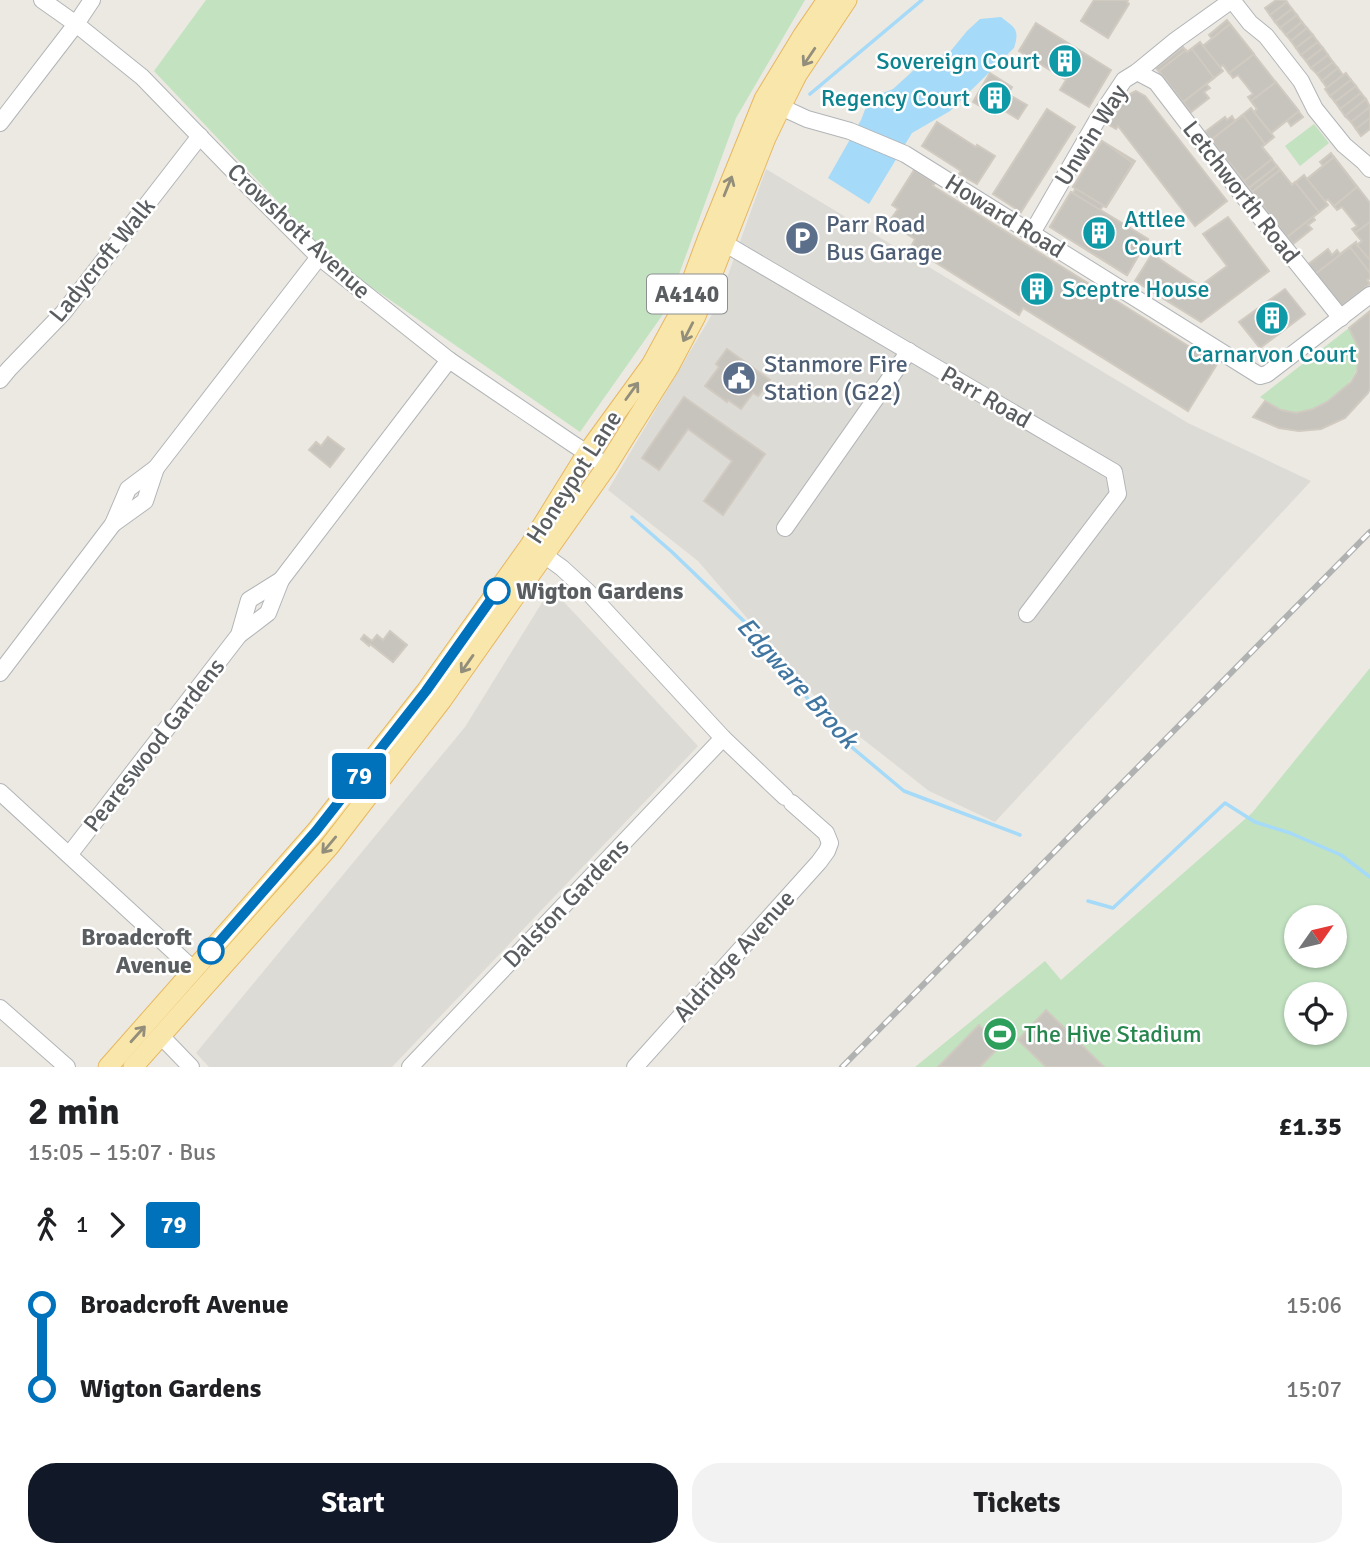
<!DOCTYPE html>
<html lang="en">
<head>
<meta charset="utf-8">
<style>
	:root { --surface:#fff; --page:#f2f2f2; --text:#202124; --muted:#757577; --accent:#111827 }
	body { margin:0; font-family:Signika,sans-serif; background:var(--page); color:var(--text); height:100vh; display:flex; flex-direction:column; font-size:26px; white-space:nowrap }
	* { box-sizing:border-box; margin:0 }
	p { font-size:23px; color:var(--muted) }
	.icon { flex:none; width:38px; height:38px; fill:none; stroke:currentColor; stroke-width:2; stroke-linecap:round; stroke-linejoin:round }
	.map { position:relative; height:1067px; overflow:hidden }
	.side { display:flex; flex-direction:column; background:var(--surface); flex:1 }
	.side>* { flex:none }
	.badge { padding:0 14px; border-radius:5px; font-size:24px; line-height:46px }
	.needle { width:46px; rotate:56deg }
	.fabs { position:absolute; left:1284px; top:905px; display:grid; gap:14px }
	.fabs a { display:grid; place-items:center; width:63px; height:63px; border-radius:50%; background:var(--surface); box-shadow:0 2px 5px #0004; font-size:35px }
	.map>.badge { position:absolute; translate:-50% -50%; box-shadow:0 0 0 4px #fff }
	.legs { display:flex; align-items:center; gap:10px; height:77px; padding:0 28px; font-size:23px }
	.legs p { margin-inline-start:auto }
	.summary { display:flex; align-items:center; justify-content:space-between; height:119px; padding:0 28px }
	h1 { font-size:38px; font-weight:700; line-height:52px }
	.action { display:flex; gap:14px; margin-top:auto; padding:14px 28px }
	.action a { flex:1; height:80px; border-radius:28px; background:var(--accent); color:#fff; font-size:28px; font-weight:700; line-height:80px; text-align:center }
	.action a+a { background:var(--page); color:var(--text) }
	ul { padding:0 28px; list-style:none }
	li { display:flex; align-items:center; gap:24px; height:84px; font-size:26px }
	li i { display:grid; place-items:center; width:10px; height:100%; margin:0 9px; background:currentColor }
	li i::after { content:''; width:18px; height:18px; margin:-9px; border:5px solid; border-radius:50%; background:var(--surface) }
	li p { margin-inline-start:auto }
	li:first-child i { background:linear-gradient(#0000 50%,currentColor 0) }
	li:last-child i { background:linear-gradient(currentColor 50%,#0000 0) }
	.map>svg:first-child { display:block }
</style>
</head>
<body>
<div class="map">
<svg width="1370" height="1067" viewBox="0 0 1370 1067">
	<rect width="100%" height="100%" fill="#ece9e2"/>
	<g fill="#dddbd6">
		<polygon points="766,169 1188,423 1311,481 995,822 929,791 827,711 698,561 608,490 717,306"/>
		<polygon points="551,588 698,746 392,1067 209,1067 196,1053 465,727"/>
	</g>
	<g fill="#c2e2c0" fill-rule="evenodd">
		<polygon points="206,0 805,0 736,118 666,310 580,432 334,261 154,71"/>
		<polygon points="1314,124 1329,143 1300,166 1285,146"/>
		<path d="M1349,328C1352,334 1357,341 1359,347C1367,378 1323,414 1294,413C1281,412 1271,404 1260,397Z"/>
		<path d="M1370,668V1067H915L1045,961L1061,980L1252,813ZM1297,917H1335V956H1297ZM1297,994H1335V1032H1297Z"/>
	</g>
	<path fill="#a5daf8" d="M1001,17C1015,28 1020,29 1014,48L950,111L912,133L869,204L828,178L861,120L866,107L878,95L893,89L926,59L949,53L967,31L980,19Z"/>
	<g fill="none" stroke-linecap="round" stroke-linejoin="round">
		<g stroke="#a5daf8" stroke-width="3.5">
			<polyline points="810,94 922,0"/>
			<polyline points="632,517 672,552 752,629 836,734 904,791 1020,835"/>
			<polyline points="1088,901 1113,908 1225,803 1255,822 1290,833 1341,855 1370,877"/>
		</g>
	</g>
	<g fill="#c7c4be" stroke="#d0cac1" stroke-width="2">
		<polygon points="1094,0 1128,0 1127,2 1129,4 1108,38 1081,21"/>
		<polygon points="1276,0 1285,0 1287,2 1270,15 1265,8"/>
		<polygon points="1287,2 1292,9 1275,22 1270,15"/>
		<polygon points="1292,9 1297,15 1280,28 1275,22"/>
		<polygon points="1297,15 1302,22 1286,35 1280,28"/>
		<polygon points="1227,20 1303,117 1291,126 1287,120 1271,133 1274,137 1262,147 1277,166 1249,188 1205,132 1225,117 1227,120 1232,116 1235,121 1251,108 1254,112 1257,109 1248,97 1253,94 1238,75 1233,78 1223,65 1220,67 1223,71 1206,84 1210,88 1204,92 1209,98 1191,112 1156,68 1183,47 1187,52 1200,42 1203,46 1212,39 1209,35"/>
		<polygon points="1302,22 1307,28 1291,41 1286,35"/>
		<polygon points="1036,23 1111,70 1089,107 1060,90 1066,80 1019,51"/>
		<polygon points="1230,24 1254,54 1229,73 1223,65 1220,67 1203,46"/>
		<polygon points="1307,28 1313,35 1296,48 1291,41"/>
		<polygon points="1313,35 1318,42 1301,55 1296,48"/>
		<polygon points="1318,42 1323,48 1306,61 1301,55"/>
		<polygon points="1323,48 1328,55 1311,68 1306,61"/>
		<polygon points="1192,49 1214,78 1183,102 1159,71 1186,50 1187,52"/>
		<polygon points="1328,55 1333,62 1317,74 1311,68"/>
		<polygon points="1333,62 1338,68 1322,81 1317,74"/>
		<polygon points="1338,68 1343,75 1327,88 1322,81"/>
		<polygon points="990,73 1012,87 1008,94 1027,105 1018,119 1000,108 995,115 973,102"/>
		<polygon points="1346,73 1351,80 1330,96 1325,89"/>
		<polygon points="1351,80 1356,86 1335,102 1330,96"/>
		<polygon points="1276,82 1299,111 1271,133 1254,112 1257,109 1251,101"/>
		<polygon points="1356,86 1361,93 1340,109 1335,102"/>
		<polygon points="1136,91 1145,96 1227,201 1195,226 1118,126 1116,129 1109,125 1128,95"/>
		<polygon points="1361,93 1366,99 1345,116 1340,109"/>
		<polygon points="1366,99 1370,107 1351,122 1345,116"/>
		<polygon points="1370,107 1370,118 1356,129 1351,122"/>
		<polygon points="1047,109 1075,127 1021,212 993,194"/>
		<polygon points="1243,115 1265,144 1262,147 1272,159 1244,181 1211,140"/>
		<polygon points="1370,118 1370,129 1361,136 1356,129"/>
		<polygon points="937,122 976,147 977,145 995,156 977,184 959,174 961,171 922,146"/>
		<polygon points="1102,141 1135,161 1106,207 1103,206 1100,210 1148,239 1127,275 1050,227 1071,192 1073,193 1076,188 1073,187"/>
		<polygon points="1102,141 1133,163 1106,207 1073,187"/>
		<polygon points="1331,153 1370,203 1370,278 1367,280 1370,284 1339,308 1306,266 1328,249 1332,255 1337,250 1340,254 1356,242 1357,245 1362,241 1352,229 1357,226 1342,207 1337,210 1328,199 1325,201 1328,205 1313,217 1315,220 1308,225 1312,229 1293,244 1249,188 1277,166 1292,185 1304,175 1307,179 1323,166 1320,162"/>
		<polygon points="1334,157 1357,187 1334,206 1328,199 1325,201 1307,179"/>
		<polygon points="914,170 935,183 933,186 1217,364 1188,411 1023,308 1019,315 911,247 915,239 902,231 905,228 891,219 898,209 892,205"/>
		<polygon points="1280,170 1292,185 1295,182 1319,212 1287,237 1252,192"/>
		<polygon points="1071,192 1148,239 1127,275 1050,227"/>
		<polygon points="1228,217 1269,271 1201,322 1135,281 1152,254 1200,286 1227,266 1203,234"/>
		<polygon points="1370,222 1370,260 1357,245 1362,241 1355,233"/>
		<polygon points="1350,247 1370,273 1370,278 1367,280 1370,284 1339,308 1314,275"/>
		<polygon points="1285,289 1305,314 1260,348 1239,322"/>
		<polygon points="1370,311 1370,388 1368,393 1345,418 1321,429 1299,431 1279,428 1253,417 1265,401 1281,410 1296,413 1313,409 1327,402 1351,382 1357,372 1359,349 1349,328"/>
		<polygon points="727,349 770,380 758,396 753,393 741,409 728,400 727,402 705,386 719,367 716,364"/>
		<polygon points="684,397 765,454 723,515 704,501 732,461 688,429 659,470 642,458"/>
		<polygon points="328,437 344,449 330,467 309,450 316,442 321,446"/>
		<polygon points="390,631 407,645 393,662 370,644 369,646 361,639 364,635 372,641 377,635 383,640"/>
		<polygon points="1046,1010 1104,1067 1046,1067 1018,1040"/>
		<polygon points="979,1025 1000,1046 980,1067 938,1067"/>
	</g>
	<g fill="none" stroke-linecap="round" stroke-linejoin="round">
		<g stroke="#b2b5b8" stroke-width="18">
			<g id="minor">
				<polyline points="42,0 76,24 142,77 247,185 319,257 449,360 573,444 607,466"/>
				<polyline points="1232,0 1250,23 1266,36 1301,81 1315,109 1344,145 1364,162 1370,169"/>
				<polyline points="1137,72 1156,82 1240,192 1341,318"/>
				<polyline points="770,102 807,119 850,131 905,154 1260,376 1267,374 1370,295"/>
				<polyline points="0,123 76,24 92,0"/>
				<polyline points="1032,233 1096,122 1124,80 1137,72 1176,40 1232,0"/>
				<polyline points="715,240 724,243 1114,472 1118,494 1027,614"/>
				<polyline points="0,380 9,369 63,313 200,136"/>
				<polyline points="113,524 145,501 156,468"/>
				<polyline points="785,528 909,351"/>
				<polyline points="537,550 562,568 588,592 723,738 785,797"/>
				<polyline points="239,635 268,613 281,580"/>
				<polyline points="0,673 113,524 128,489 156,468 319,257"/>
				<polyline points="0,792 194,970"/>
				<polyline points="69,855 239,635 249,600 281,580 449,360"/>
				<polyline points="0,1008 67,1067"/>
				<polyline points="161,1036 191,1067"/>
				<polyline points="410,1067 723,738"/>
				<polyline points="635,1067 819,862 827,851 830,843 826,833 792,803"/>
			</g>
		</g>
		<g stroke="#e7b760" stroke-width="21">
			<g id="major">
				<polyline points="108,1067 316,831 426,691 530,545 587,453 651,365 680,312 708,237 764,99 803,35 827,0"/>
				<polyline points="133,1067 329,847 442,700 607,466 669,367 696,316 766,138 781,107 797,75 847,0"/>
			</g>
		</g>
		<use href="#minor" stroke="#fff" stroke-width="16"/>
		<use href="#major" stroke="#f9e6aa" stroke-width="19"/>
		<g stroke="#b0b1b1" stroke-width="6">
			<polyline id="rail" points="842,1067 1370,532"/>
		</g>
		<use href="#rail" stroke="#fff" stroke-width="3.5" stroke-dasharray="10" stroke-linecap="butt"/>
	</g>
	<defs><path id="oneway-shaft" d="M-6 0H5M1.5-3L5.5 0L1.5 3" fill="none" stroke-width="1.6" stroke-linecap="round" stroke-linejoin="round" transform="scale(1.75)"/></defs>
	<g stroke="#928e7b">
		<use href="#oneway-shaft" transform="translate(809 57) rotate(124)"/>
		<use href="#oneway-shaft" transform="translate(728 186) rotate(-68)"/>
		<use href="#oneway-shaft" transform="translate(688 332) rotate(117)"/>
		<use href="#oneway-shaft" transform="translate(632 391) rotate(-54)"/>
		<use href="#oneway-shaft" transform="translate(467 664) rotate(125)"/>
		<use href="#oneway-shaft" transform="translate(329 845) rotate(130)"/>
		<use href="#oneway-shaft" transform="translate(138 1034) rotate(-48)"/>
	</g>
	<g fill="none" stroke-linecap="round" stroke-linejoin="round">
		<g stroke="#fff" stroke-width="16">
			<polyline id="line-1" points="211,951 316,831 426,691 497,591"/>
		</g>
		<use href="#line-1" stroke="#0072bc" stroke-width="10"/>
	</g>
	<defs>
		<g id="building-disc" transform="scale(1.75)"><circle r="9.5" fill="#0f9aa8" stroke="#fff"/><path d="M-4-6H4V6H1V3H-1V6H-4ZM-2.5-4.3h1.7v1.8h-1.7ZM.8-4.3h1.7v1.8H.8ZM-2.5-1h1.7V.8h-1.7ZM.8-1h1.7V.8H.8Z" fill="#fff"/></g>
		<g id="parking-disc" transform="scale(1.75)"><circle r="9.5" fill="#5c6f8a" stroke="#fff"/><path d="M-3.5-5.5H1a3.5 3.5 0 0 1 0 7H-1V5.5H-3.5ZM-1-3.4V-.6H.8a1.4 1.4 0 0 0 0-2.8Z" fill="#fff"/></g>
		<g id="civic-disc" transform="scale(1.75)"><circle r="9.5" fill="#5c6f8a" stroke="#fff"/><path d="M-.6-6.5H3V-4.5H.6V-3L4-1V1h2V6H-6V1h2V-1L-.6-3ZM-1.2 2.5V6h2.4V2.5Z" fill="#fff"/></g>
		<g id="stadium-disc" transform="scale(1.75)"><circle r="9.5" fill="#2e9e5b" stroke="#fff"/><path d="M0-5a6.5 5 0 1 0 0 10a6.5 5 0 1 0 0-10ZM-3.5-1.8h7v3.6h-7Z" fill="#fff"/></g>
	</defs>
	<g fill-rule="evenodd">
		<use href="#building-disc" x="1065" y="61"/>
		<use href="#building-disc" x="995" y="98"/>
		<use href="#building-disc" x="1099" y="233"/>
		<use href="#parking-disc" x="802" y="238"/>
		<use href="#building-disc" x="1037" y="289"/>
		<use href="#building-disc" x="1272" y="318"/>
		<use href="#civic-disc" x="739" y="378"/>
		<use href="#stadium-disc" x="1000" y="1034"/>
	</g>
	<g fill="#fff" stroke="#0072bc" stroke-width="3.5">
		<circle cx="497" cy="591" r="12"/>
		<circle cx="211" cy="951" r="12"/>
	</g>
	<g text-anchor="middle" dominant-baseline="central" stroke-width="5" stroke-linejoin="round" paint-order="stroke">
		<rect fill="#fff" stroke="#8c8e90" stroke-width="2" x="647" y="274.5" width="80" height="39" rx="5"/>
		<g font-size="23" font-weight="bold" fill="#5a5e61">
			<text x="687" y="294">A4140</text>
		</g>
		<g font-size="24" fill="#0d838f" stroke="#fff" text-anchor="end">
			<text x="1040" y="61">Sovereign Court</text>
			<text x="970" y="98">Regency Court</text>
			<text x="1124" y="219" text-anchor="start">Attlee<tspan x="1124" dy="28">Court</tspan></text>
			<text x="1062" y="289" text-anchor="start">Sceptre House</text>
			<text x="1272" y="354" text-anchor="middle">Carnarvon Court</text>
		</g>
		<g font-size="24" fill="#5a5e61" stroke="#fff">
			<text transform="translate(1091 135) rotate(-58)">Unwin Way</text>
			<text transform="translate(1241 192) rotate(52)">Letchworth Road</text>
			<text transform="translate(1005 216) rotate(32)">Howard Road</text>
			<text transform="translate(299 231) rotate(43)">Crowshott Avenue</text>
			<text transform="translate(102 260) rotate(-51)">Ladycroft Walk</text>
			<text transform="translate(986 397) rotate(30)">Parr Road</text>
			<text transform="translate(574 477) rotate(-57)">Honeypot Lane</text>
			<text transform="translate(154 745) rotate(-52)">Peareswood Gardens</text>
			<text transform="translate(566 903) rotate(-46)">Dalston Gardens</text>
			<text transform="translate(734 956) rotate(-48)">Aldridge Avenue</text>
		</g>
		<g font-size="24" fill="#4e5e75" stroke="#fff" text-anchor="start">
			<text x="826" y="224">Parr Road<tspan x="826" dy="28">Bus Garage</tspan></text>
			<text x="764" y="364">Stanmore Fire<tspan x="764" dy="28">Station (G22)</tspan></text>
		</g>
		<g font-size="24" font-weight="bold" fill="#5a5e61" stroke="#fff" text-anchor="start">
			<text x="516" y="591">Wigton Gardens</text>
			<text x="192" y="937" text-anchor="end">Broadcroft<tspan x="192" dy="28">Avenue</tspan></text>
		</g>
		<g font-size="24" fill="#27864d" stroke="#fff" text-anchor="start">
			<text x="1024" y="1034">The Hive Stadium</text>
		</g>
		<g font-size="26" font-style="italic" fill="#4176a1" stroke="#fff">
			<text transform="translate(797 683) rotate(48)">Edgware Brook</text>
		</g>
	</g>
</svg>
<div class="fabs">
<a><svg class="needle" viewBox="-14 -14 28 28"><path d="M0-13l5 13h-10z" fill="#e53935"/><path d="M0 13l5-13h-10z" fill="#757577"/></svg></a>
<a><svg class="icon" aria-label="locate" viewBox="0 0 24 24"><circle cx="12" cy="12" r="6"/><path d="M12 2v4M12 18v4M2 12h4M18 12h4"/></svg></a>
</div>
<b class="badge" style="left:359px;top:776px;background:#0072bc;color:#fff">79</b>
</div>
<section class="side">
<div class="summary"><div><h1>2 min</h1><p>15:05 – 15:07 · Bus</p></div><b>£1.35</b></div>
<div class="legs"><svg class="icon" aria-label="walk" viewBox="0 0 24 24"><circle cx="13" cy="4" r="2"/><path d="M13 8l-2 6 4 7M11 14l-3 7M7 12l3-4h3l4 4"/></svg>1<svg class="icon" aria-label="forward" viewBox="0 0 24 24"><path d="M9 5l7 7-7 7"/></svg><b class="badge" style="background:#0072bc;color:#fff">79</b></div>
<ul>
<li><i style="color:#0072bc"></i><b>Broadcroft Avenue</b><p>15:06</p></li>
<li><i style="color:#0072bc"></i><b>Wigton Gardens</b><p>15:07</p></li>
</ul>
<div class="action"><a>Start</a><a>Tickets</a></div>
</section>
</body>
</html>
